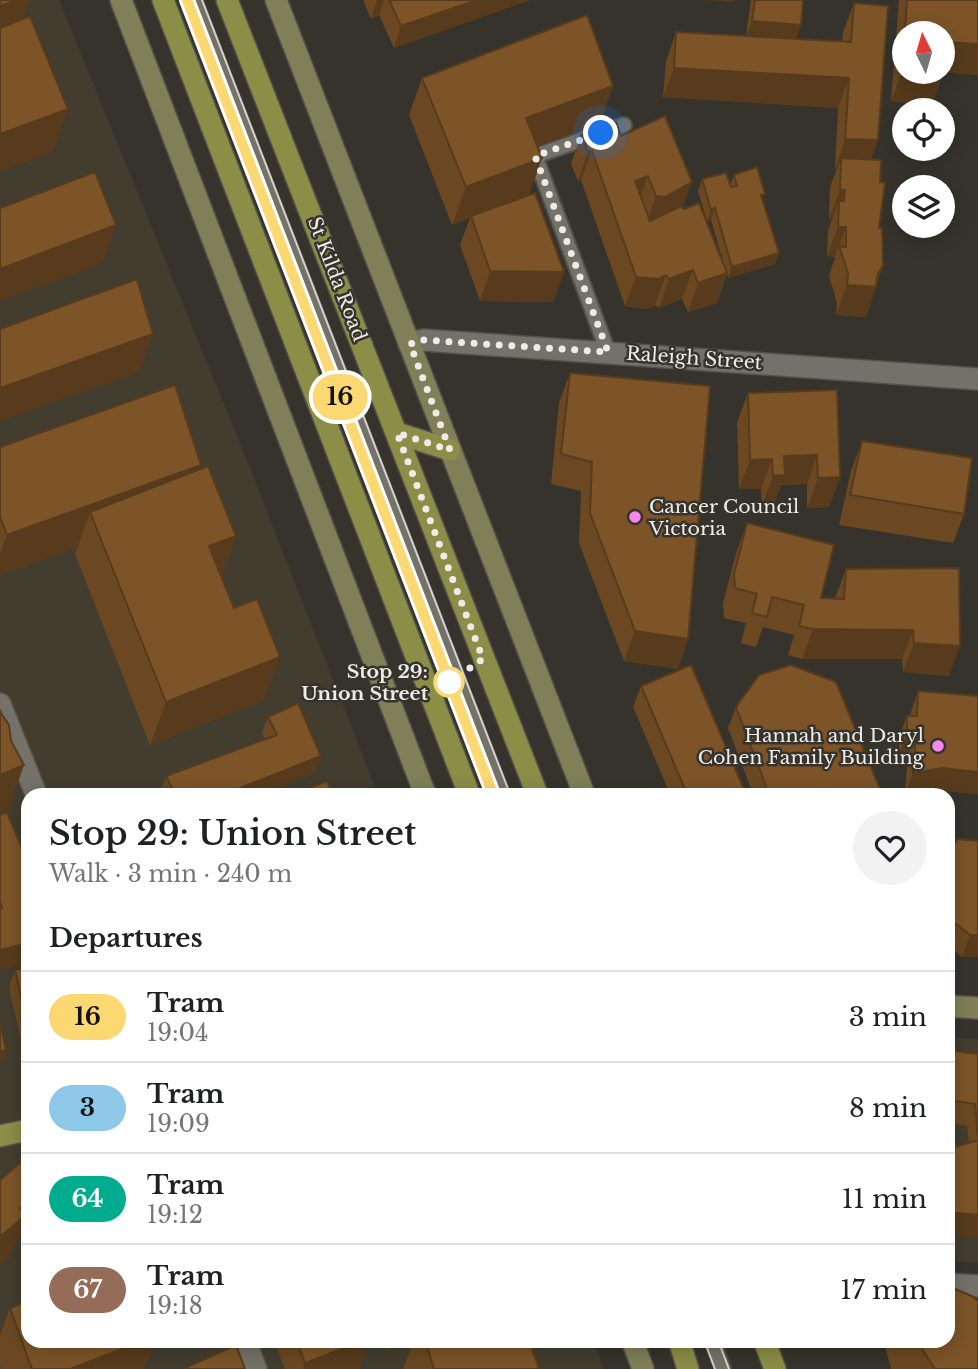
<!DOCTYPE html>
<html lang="en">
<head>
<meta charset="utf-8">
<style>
	:root { --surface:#fff; --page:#f2f2f2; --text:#202124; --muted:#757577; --line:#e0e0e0 }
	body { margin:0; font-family:"Libre Baskerville",serif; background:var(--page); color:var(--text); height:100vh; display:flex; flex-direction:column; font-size:26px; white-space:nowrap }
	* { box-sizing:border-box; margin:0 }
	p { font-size:23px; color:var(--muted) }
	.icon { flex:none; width:38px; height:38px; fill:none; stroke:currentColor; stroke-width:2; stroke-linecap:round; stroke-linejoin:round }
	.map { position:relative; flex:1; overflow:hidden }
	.panel { position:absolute; left:21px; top:788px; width:934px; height:560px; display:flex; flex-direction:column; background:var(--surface); border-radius:21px; box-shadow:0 4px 18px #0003 }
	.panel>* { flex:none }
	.badge { padding:0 14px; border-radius:23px; font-size:24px; line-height:46px }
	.needle { width:46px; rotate:355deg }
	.buttons { position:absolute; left:892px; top:21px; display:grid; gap:14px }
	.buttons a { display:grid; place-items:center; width:63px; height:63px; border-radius:50%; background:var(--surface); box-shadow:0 4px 18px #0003; font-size:35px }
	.you { position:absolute; width:35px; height:35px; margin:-18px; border:5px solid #fff; border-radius:50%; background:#1a73e8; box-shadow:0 0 0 10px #1a73e833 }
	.map>.badge { position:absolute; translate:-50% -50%; box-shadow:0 0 0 4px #fff }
	h2 { padding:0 28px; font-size:26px; line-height:63px }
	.round { display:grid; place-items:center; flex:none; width:74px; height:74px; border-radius:37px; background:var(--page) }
	.headline { display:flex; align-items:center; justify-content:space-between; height:119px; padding:0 28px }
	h1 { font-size:33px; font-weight:600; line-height:52px }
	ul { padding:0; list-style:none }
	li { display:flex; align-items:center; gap:21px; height:91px; padding:0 28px; border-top:2px solid var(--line) }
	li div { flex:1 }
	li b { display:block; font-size:26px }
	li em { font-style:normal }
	li .badge { min-width:77px; font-weight:700; text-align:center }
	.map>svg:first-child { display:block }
</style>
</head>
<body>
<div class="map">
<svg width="978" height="1369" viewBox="0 0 978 1369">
	<rect width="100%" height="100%" fill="#36332c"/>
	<g fill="#423d2f">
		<polygon points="0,0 59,0 244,453 378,794 28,794 28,1340 594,1340 603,1369 0,1369"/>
		<polygon points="948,1037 978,1039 978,1263 949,1261"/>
	</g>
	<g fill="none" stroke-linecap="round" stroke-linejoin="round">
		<g stroke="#54514b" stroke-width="18">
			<g id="lane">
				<polyline points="194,0 502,794"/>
				<polyline points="608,352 535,156 624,125"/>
				<polyline points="712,1340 723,1369"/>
			</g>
		</g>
		<g stroke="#54514b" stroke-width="24">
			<g id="street">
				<polyline points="409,344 423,340 978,379"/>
				<polyline points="0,704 36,794"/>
				<polyline points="948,1284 978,1286"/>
				<polyline points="245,1340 256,1369"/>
			</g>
		</g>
		<g stroke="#54514b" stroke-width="24">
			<g id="secondary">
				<polyline points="121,0 425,794"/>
				<polyline points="276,0 584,794"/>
				<polyline points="948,1006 978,1008"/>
				<polyline points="632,1340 643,1369"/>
			</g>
		</g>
		<g stroke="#54514b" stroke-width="24">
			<g id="primary">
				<polyline points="163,0 469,794"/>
				<polyline points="227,0 537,794"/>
				<polyline points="397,433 450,450"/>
				<polyline points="0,1136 28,1130"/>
				<polyline points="679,1340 688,1369"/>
				<polyline points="764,1340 775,1369"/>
			</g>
		</g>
		<use href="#lane" stroke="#747168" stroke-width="14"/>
		<use href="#street" stroke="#747168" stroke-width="21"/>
		<use href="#secondary" stroke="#7f8057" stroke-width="21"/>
		<use href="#primary" stroke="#8a8e46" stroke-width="21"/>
		<g stroke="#d4d2ce" stroke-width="2">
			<polyline points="187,0 493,794"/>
			<polyline points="202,0 510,794"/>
			<polyline points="704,1340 715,1369"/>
			<polyline points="718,1340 729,1369"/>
		</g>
	</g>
	<g fill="#6b4822">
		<polygon points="363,0 530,0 394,48 379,15 371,19"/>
		<polygon points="751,0 803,0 801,25 796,39 842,42 843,32 854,3 878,140 871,159 883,265 866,317 836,315 837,303 829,276 835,257 827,256 828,231 832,219 829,219 830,187 837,169 835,169 838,108 663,97 666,61 676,32 746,36"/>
		<polygon points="899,0 978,0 978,75 943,72 932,104 891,101"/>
		<polygon points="422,78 613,86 600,123 538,146 529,195 564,272 553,302 480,301 460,245 470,218 452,225 409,115"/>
		<polygon points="581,135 621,136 682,208 725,268 711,220 707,221 698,191 702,179 730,185 734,175 763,201 779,253 775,264 728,278 727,274 717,303 688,312 682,299 659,308 655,305 648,309 625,306 581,180 578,181 571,164"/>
		<polygon points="570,373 688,639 678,669 624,661 579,543 581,491 551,484 559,403"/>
		<polygon points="837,390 840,477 829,507 807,508 807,484 781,485 774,505 762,505 761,489 739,489 737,422 748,393"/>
		<polygon points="862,441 964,514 953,543 839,525 851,471"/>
		<polygon points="0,447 201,465 199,469 236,536 221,576 264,700 150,745 75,554 78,547 0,575"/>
		<polygon points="747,523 821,598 835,598 846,569 959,568 949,676 903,672 902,659 802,659 788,655 794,635 763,627 756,647 741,643 746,623 724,618 723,603 736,553"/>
		<polygon points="641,686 746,794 670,794 633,707"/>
		<polygon points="918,691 978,696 978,794 935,790 905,794 908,755 899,754 899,737 907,716 910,716 911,712"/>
		<polygon points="736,707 882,794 753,794 728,728"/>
		<polygon points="268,717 315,773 261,794 160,794 160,793 166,776 265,739 262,733"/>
		<polygon points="948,851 978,957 962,957 948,946"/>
		<polygon points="28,968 28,1057 25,1058 9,987 15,970"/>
		<polygon points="948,1050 978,1054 978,1238 948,1235 969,1143 967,1126 948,1123"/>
		<polygon points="10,1308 28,1340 154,1340 144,1369 1,1369 0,1366 0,1335"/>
		<polygon points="273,1340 369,1340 359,1369 285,1369"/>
		<polygon points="386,1340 529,1340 539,1369 403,1369 413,1343 389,1351"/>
		<polygon points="885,1340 948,1340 978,1369 891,1369 885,1346"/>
	</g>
	<g fill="#573b1c">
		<polygon points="17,0 30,0 16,37 0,43 0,6"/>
		<polygon points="377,0 384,0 379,15 371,19"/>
		<polygon points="477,0 530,0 394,48 401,26"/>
		<polygon points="706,0 734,0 734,2"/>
		<polygon points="752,21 801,25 795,42 746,38"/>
		<polygon points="946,42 978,44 978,75 941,72"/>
		<polygon points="674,68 849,78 838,108 663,97"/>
		<polygon points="902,71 943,74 932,104 891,101"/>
		<polygon points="613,86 600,123 513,156 526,118"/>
		<polygon points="68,109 53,152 0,171 0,134"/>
		<polygon points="845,139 878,140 867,170 841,158 837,169 835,169"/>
		<polygon points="592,151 581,180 578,181 588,152"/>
		<polygon points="542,158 529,195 471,216 470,218 452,225 466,187"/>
		<polygon points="648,176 637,206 635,181"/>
		<polygon points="692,182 681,212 645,226 656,196"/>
		<polygon points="840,190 845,190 839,207 839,201 832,219 829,219"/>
		<polygon points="715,208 711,220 707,221 711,210"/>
		<polygon points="116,225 103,263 0,301 0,269"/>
		<polygon points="838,227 846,227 835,256 827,256"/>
		<polygon points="779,253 775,264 728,278 732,267"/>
		<polygon points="883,265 866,317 836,315 847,285 877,276"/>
		<polygon points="693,270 682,299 659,308 669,279"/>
		<polygon points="490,271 564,272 553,302 480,301"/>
		<polygon points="727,273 717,303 688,312 698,283"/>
		<polygon points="666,275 655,305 648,309 625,306 636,277"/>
		<polygon points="153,334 139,372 0,421 0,388"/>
		<polygon points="817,455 807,484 781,485 774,505 762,505 773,476 784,456"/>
		<polygon points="772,459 761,489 739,489 750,460"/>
		<polygon points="201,465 185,508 90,512 78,547 0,575 0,553 7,535"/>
		<polygon points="840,477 829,507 807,508 818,478"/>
		<polygon points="236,536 220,578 209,546"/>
		<polygon points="813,629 913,630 902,659 802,659"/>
		<polygon points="635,631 688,639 678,669 624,661"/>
		<polygon points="914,643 960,646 949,676 903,672"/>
		<polygon points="280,657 264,700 150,745 166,702"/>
		<polygon points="907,733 916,734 908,755 899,754"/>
		<polygon points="321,756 315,773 261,794 225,794"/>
		<polygon points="24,765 9,808 0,812 0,775"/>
		<polygon points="942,768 978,772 978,794 935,790 905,794 913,773"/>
		<polygon points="970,935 978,935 978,957 962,957"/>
		<polygon points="28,943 28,963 0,970 0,950"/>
		<polygon points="6,1050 0,1067 0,1051"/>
		<polygon points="28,1201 28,1230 16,1240 10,1257 0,1266 0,1239 1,1236 20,1208"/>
		<polygon points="948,1212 978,1215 978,1238 948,1235"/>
		<polygon points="145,1340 154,1340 144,1369 70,1369"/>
		<polygon points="365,1340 369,1340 359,1369 303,1369 305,1363"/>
		<polygon points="393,1340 413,1340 413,1343 389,1351"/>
	</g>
	<g fill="#7c5428" stroke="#573b1c" stroke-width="2">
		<polygon points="0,0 17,0 0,6"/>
		<polygon points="389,0 477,0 401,26"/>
		<polygon points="755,0 803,0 801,25 752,21"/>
		<polygon points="907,0 978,0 978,44 946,42 943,74 909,72 943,72 943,33 905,33 905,71 902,71"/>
		<polygon points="854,3 888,6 878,140 845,139 849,78 674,68 676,32 851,42"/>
		<polygon points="587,15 613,86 526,118 542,158 466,187 422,78"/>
		<polygon points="30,16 68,109 0,134 0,28"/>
		<polygon points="665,116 692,182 665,197 656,196 648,176 635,181 650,221 681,206 684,209 699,203 727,273 698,283 693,270 669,279 666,275 658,279 636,277 592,151 588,152 581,135 616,122 621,136"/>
		<polygon points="841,158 881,160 880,182 885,183 879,228 882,228 883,265 877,276 876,287 847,285 848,273 839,246 846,247 846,227 838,227 839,201 844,201 845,190 840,190"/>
		<polygon points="757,167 765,194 761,195 779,253 732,267 715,208 711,210 702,179 726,173 731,187 737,186 734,175"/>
		<polygon points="95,172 116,225 0,269 0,208"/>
		<polygon points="535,193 564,272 490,271 471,216"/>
		<polygon points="137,279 153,334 0,388 0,329"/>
		<polygon points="570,373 710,386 688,639 635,631 590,513 592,462 561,454"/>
		<polygon points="175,385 201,465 7,535 0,517 0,447"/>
		<polygon points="837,390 840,477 818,478 817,455 784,456 785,475 773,476 772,459 750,460 748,393"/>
		<polygon points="862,441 972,458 964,514 850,495"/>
		<polygon points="208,466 236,536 209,546 234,608 257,599 280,657 166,702 90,512"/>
		<polygon points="747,523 834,545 821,598 844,599 846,569 959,568 960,646 914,643 913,630 813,629 799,626 804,605 772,597 767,617 752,613 757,594 735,588 734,574"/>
		<polygon points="691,665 746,794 687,794 641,686"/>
		<polygon points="791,665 836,682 882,794 769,794 736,707 759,675"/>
		<polygon points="918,691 978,696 978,772 942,768 913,773 916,734 907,733 907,716 917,716"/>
		<polygon points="298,703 321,756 225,794 175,794 166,776 277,735 268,717"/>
		<polygon points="0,710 1,713 9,725 11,741 24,765 0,775"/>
		<polygon points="327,781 333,794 294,794"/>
		<polygon points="7,812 28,863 28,943 0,950 0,908 2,908 0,901 0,815"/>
		<polygon points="958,839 978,841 978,935 970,935 951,920 948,915 948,851"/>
		<polygon points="28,968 28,1028 15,970"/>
		<polygon points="0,1022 6,1050 0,1051"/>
		<polygon points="948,1050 978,1054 978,1138 975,1104 948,1100"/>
		<polygon points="978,1140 978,1215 948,1212 948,1149"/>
		<polygon points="28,1156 28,1201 20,1208 26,1215 1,1236 0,1235 0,1180"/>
		<polygon points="948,1286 972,1296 978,1301 978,1369 935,1369 916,1340 948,1340"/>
		<polygon points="28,1301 28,1340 145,1340 70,1369 32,1369 10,1308"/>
		<polygon points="296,1340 365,1340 305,1363"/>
		<polygon points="425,1340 529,1340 539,1369 434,1369"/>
		<polygon points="236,1345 245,1369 183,1369"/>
	</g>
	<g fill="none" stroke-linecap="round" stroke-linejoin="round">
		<g stroke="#fff" stroke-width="16">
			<polyline id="line" points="187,0 493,794"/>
		</g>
		<use href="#line" stroke="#fbd872" stroke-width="10"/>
		<polyline stroke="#edebe7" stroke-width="7" stroke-dasharray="0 12.6" points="449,682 483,659 397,433 450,450 410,344 423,340 608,352 535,156 601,133"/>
	</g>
	<g fill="#f688ed" stroke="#36332c" stroke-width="2.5">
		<circle cx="635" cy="517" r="7"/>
		<circle cx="938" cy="746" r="7"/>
	</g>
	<circle fill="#fff" stroke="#fbd872" stroke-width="3.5" cx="449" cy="682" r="14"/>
	<g text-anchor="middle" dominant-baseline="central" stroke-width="5" stroke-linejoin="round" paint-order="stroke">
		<g font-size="19" fill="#edebe7" stroke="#36332c">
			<text transform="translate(337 279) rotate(69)">St Kilda Road</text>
			<text transform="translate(694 358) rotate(4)">Raleigh Street</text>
		</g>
		<g font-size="19" fill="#edebe7" stroke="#36332c" text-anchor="start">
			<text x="649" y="506">Cancer Council<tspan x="649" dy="22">Victoria</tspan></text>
			<text x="924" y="735" text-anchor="end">Hannah and Daryl<tspan x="924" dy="22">Cohen Family Building</tspan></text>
		</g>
		<g font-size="19" font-weight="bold" fill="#edebe7" stroke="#36332c" text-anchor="end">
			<text x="428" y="671">Stop 29:<tspan x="428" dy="22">Union Street</tspan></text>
		</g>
	</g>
</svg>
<div class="buttons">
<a><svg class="needle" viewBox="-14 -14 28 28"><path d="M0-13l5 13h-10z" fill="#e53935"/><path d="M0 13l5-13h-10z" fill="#757577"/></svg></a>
<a><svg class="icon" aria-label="locate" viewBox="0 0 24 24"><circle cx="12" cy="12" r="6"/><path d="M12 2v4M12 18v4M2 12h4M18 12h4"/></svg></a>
<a><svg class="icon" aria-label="layers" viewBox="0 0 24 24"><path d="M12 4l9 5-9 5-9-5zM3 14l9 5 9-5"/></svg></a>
</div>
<div class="you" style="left:601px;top:133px"></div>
<b class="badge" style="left:340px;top:397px;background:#fbd872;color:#111">16</b>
<section class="panel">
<div class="headline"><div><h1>Stop 29: Union Street</h1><p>Walk · 3 min · 240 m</p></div><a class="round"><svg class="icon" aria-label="heart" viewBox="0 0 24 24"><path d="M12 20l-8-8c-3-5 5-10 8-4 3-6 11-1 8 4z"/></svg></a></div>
<h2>Departures</h2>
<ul>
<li><span class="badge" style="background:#fbd872;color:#111">16</span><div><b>Tram</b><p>19:04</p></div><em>3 min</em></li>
<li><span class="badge" style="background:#8dc8e8;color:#111">3</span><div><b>Tram</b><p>19:09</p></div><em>8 min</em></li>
<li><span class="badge" style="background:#00ab8e;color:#fff">64</span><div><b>Tram</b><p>19:12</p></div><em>11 min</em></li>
<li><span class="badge" style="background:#956c58;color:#fff">67</span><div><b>Tram</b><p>19:18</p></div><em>17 min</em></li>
</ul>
</section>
</div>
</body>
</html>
